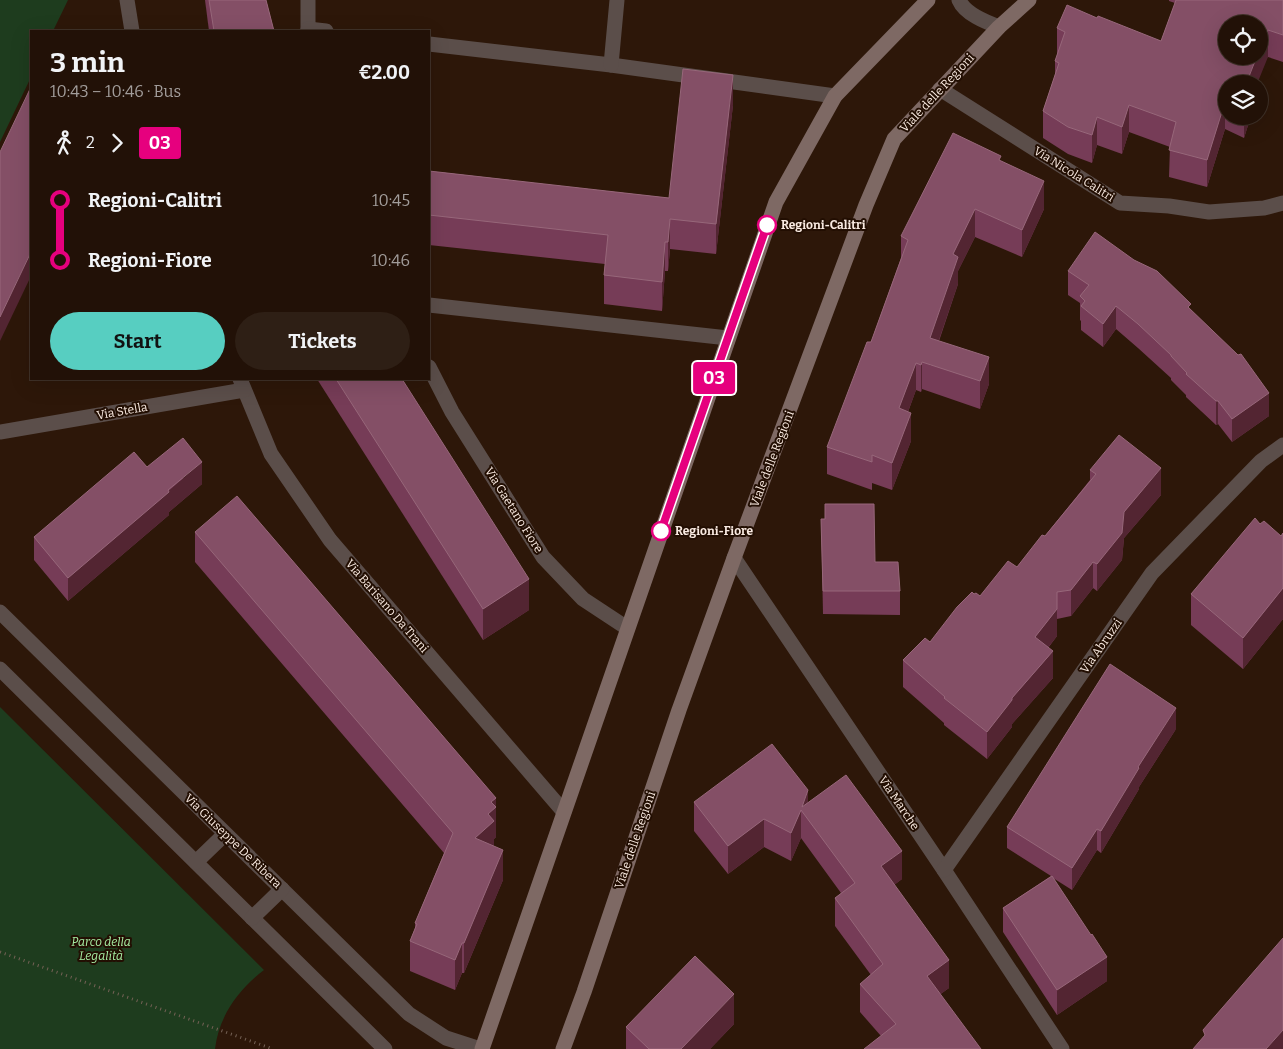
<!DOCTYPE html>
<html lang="en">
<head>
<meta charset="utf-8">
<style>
	:root { --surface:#221107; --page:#2e1f15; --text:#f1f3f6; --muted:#a29d9b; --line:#3f3128; --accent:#57cec1 }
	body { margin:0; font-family:Bitter,serif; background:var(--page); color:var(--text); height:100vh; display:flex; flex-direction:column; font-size:19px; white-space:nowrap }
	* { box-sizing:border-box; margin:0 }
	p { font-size:16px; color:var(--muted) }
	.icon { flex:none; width:28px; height:28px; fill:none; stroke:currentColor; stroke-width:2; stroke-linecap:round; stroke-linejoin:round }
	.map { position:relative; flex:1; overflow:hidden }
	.drawer { position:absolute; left:30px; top:30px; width:400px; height:350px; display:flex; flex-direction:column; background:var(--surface); border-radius:0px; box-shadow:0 5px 20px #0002,0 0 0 1px var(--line) }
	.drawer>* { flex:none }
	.badge { padding:0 10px; border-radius:4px; font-size:18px; line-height:32px }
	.fabs { position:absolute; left:1218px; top:15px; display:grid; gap:10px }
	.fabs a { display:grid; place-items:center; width:50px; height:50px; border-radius:50%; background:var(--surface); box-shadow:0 5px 20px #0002,0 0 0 1px var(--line); font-size:25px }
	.map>.badge { position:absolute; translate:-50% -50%; box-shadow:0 0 0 2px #fff }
	.legs { display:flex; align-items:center; gap:8px; height:55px; padding:0 20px; font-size:16px }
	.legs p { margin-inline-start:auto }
	.overview { display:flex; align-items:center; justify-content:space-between; height:85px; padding:0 20px }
	h1 { font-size:28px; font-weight:700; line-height:38px }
	.button { display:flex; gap:10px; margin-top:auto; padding:10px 20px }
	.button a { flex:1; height:58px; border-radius:30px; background:var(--accent); color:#111; font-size:20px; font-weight:700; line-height:58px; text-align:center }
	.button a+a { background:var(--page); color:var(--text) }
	ul { padding:0 20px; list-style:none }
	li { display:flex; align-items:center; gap:18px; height:60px; font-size:19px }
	li i { display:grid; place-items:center; width:8px; height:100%; margin:0 6px; background:currentColor }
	li i::after { content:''; width:12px; height:12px; margin:-6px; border:4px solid; border-radius:50%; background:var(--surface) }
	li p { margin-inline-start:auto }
	li:first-child i { background:linear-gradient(#0000 50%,currentColor 0) }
	li:last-child i { background:linear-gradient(currentColor 50%,#0000 0) }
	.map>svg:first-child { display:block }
</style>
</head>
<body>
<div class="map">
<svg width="1283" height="1049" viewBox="0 0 1283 1049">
	<rect width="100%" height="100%" fill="#2d1709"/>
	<g fill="#1e3c1e">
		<polygon points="0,0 68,0 53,31 31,31 31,77 0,142"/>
		<path d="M0,707L264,970C238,990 219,1016 215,1049H0Z"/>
	</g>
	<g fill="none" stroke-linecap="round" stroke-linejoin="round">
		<polyline stroke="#756256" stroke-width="3" stroke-dasharray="1 4" stroke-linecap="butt" points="0,952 273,1049"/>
		<g stroke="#5b4e4a" stroke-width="15">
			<polyline points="127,0 132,31"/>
			<polyline points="308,0 308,31"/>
			<path d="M959,0C965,14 986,22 999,27"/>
			<polyline points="308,29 326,31"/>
			<polyline points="429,44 611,65 835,96"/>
			<polyline points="611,65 617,0"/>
			<polyline points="940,89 1120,203 1169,206 1209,212 1264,208 1283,203"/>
			<polyline points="429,305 728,338"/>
			<polyline points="429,367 452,412 543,557 583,599 627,628"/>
			<polyline points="240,379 271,454 330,540 564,812"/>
			<polyline points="0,432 244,390"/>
			<polyline points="734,558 944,870 1062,1049"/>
			<polyline points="0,612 409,1014 446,1038 480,1049"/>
			<polyline points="0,669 385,1049"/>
			<polyline points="196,862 225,834"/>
			<polyline points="944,870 1152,573 1261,461 1283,445"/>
			<polyline points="252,918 282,889"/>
		</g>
		<g stroke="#7e6964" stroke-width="15">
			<polyline points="482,1049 776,202 835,96 928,0"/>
			<polyline points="563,1049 584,992 679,710 734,558 866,205 894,139 999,27 1029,0"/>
		</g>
	</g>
	<g fill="#763c57">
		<polygon points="205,0 266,0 274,31 209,31"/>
		<polygon points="1169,0 1283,0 1283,62 1268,57 1226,84 1226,116 1251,116 1244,138 1225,129 1207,187 1169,177 1170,147 1129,132 1122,154 1097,145 1092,163 1068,154 1043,138 1043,111 1055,75 1055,61 1057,55 1057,28 1097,18 1161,41 1175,3 1169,1"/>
		<polygon points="733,105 716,254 670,249 668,271 665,271 662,311 604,304 604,275 605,264 429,245 429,171 669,198"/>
		<polygon points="1001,161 1044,209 1022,257 975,237 958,271 958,284 939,341 989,384 980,409 922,389 921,392 916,390 908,412 911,441 892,490 872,483 872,490 827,474 827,447 871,342 901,258 901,236"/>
		<polygon points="1068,271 1191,310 1269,416 1232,442 1218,424 1216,425 1186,397 1186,395 1171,380 1171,378 1138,348 1116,329 1103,347 1081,330 1081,321 1080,320 1080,303 1068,295"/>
		<polygon points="317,379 402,379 529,610 483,640"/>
		<polygon points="147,467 202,484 169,512 169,515 68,601 34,560 34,537"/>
		<polygon points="1090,470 1161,495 1124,538 1122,560 1097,591 1093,588 1071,616 1057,619 1057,636 1048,648 1053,678 1012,724 1012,727 987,759 944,725 944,723 903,687 903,660 930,642 974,594 980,596 1017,567 1045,536 1090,480"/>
		<polygon points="821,519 900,591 900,615 823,614"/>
		<polygon points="1260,524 1281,536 1283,533 1283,619 1243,669 1191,625 1191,594"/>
		<polygon points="195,532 496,798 496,837 494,839 494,847 503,880 464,973 462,973 455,990 410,971 410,941 415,928 415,923 444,853 195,562"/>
		<polygon points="1176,729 1139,787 1139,789 1101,853 1097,850 1072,890 1053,878 1107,981 1057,1015 1003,932 1003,908 1051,876 1007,848 1007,827"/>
		<polygon points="694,802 808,802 902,879 894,885 949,988 881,1036 860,1012 860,984 871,975 835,926 835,898 841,893 801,838 791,861 764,847 728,874 694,831"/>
		<polygon points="734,1024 710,1049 626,1049 626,1027"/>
	</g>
	<g fill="#532532">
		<polygon points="1268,30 1268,57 1257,84 1248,84 1248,79 1257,56 1259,56 1259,52"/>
		<polygon points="733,75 733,105 716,254 716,224"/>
		<polygon points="1225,102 1225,129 1207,187 1207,160"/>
		<polygon points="1129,105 1129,132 1122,154 1122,127"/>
		<polygon points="1244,116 1251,116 1244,138"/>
		<polygon points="1097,117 1097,145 1092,163 1092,135"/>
		<polygon points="1044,181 1044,209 1022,257 1022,230"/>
		<polygon points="975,209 975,237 958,271 958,284 930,366 930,338 953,254"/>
		<polygon points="670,219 670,249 668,271 668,242"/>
		<polygon points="665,242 665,271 662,311 662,282"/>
		<polygon points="31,252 31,276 0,341 0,317"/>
		<polygon points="1116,306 1116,329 1103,347 1103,324"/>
		<polygon points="989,357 989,384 980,409 980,381"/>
		<polygon points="922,362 922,389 921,392 921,365"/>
		<polygon points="916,363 916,390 899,436 899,408"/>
		<polygon points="1269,393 1269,416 1232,442 1232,419"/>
		<polygon points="1216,401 1218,401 1218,424 1216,425"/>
		<polygon points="911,413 911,441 892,490 892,463"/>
		<polygon points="202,462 202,484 169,512 169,515 68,601 68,578"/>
		<polygon points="1161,468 1161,495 1124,538 1122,560 1097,591 1097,564 1124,512"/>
		<polygon points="1093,562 1093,588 1071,616 1071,590"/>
		<polygon points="529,579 529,610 483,640 483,609"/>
		<polygon points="1283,588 1283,619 1243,669 1243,638"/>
		<polygon points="1057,609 1057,636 1035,664 1035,637"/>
		<polygon points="1053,651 1053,678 1012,724 1012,727 987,759 987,732 1012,698"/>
		<polygon points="1176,708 1176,729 1139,787 1139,789 1101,853 1101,831 1138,767"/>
		<polygon points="808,790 808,818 802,807"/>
		<polygon points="496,798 496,837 494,839 494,851 475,838 491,802"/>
		<polygon points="801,810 801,838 791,861 791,833"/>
		<polygon points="764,819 764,847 728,874 728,846"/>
		<polygon points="1097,829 1097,850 1072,890 1072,868"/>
		<polygon points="503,850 503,880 464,973 464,943"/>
		<polygon points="902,851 902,879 881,895 881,866"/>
		<polygon points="462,943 462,973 455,990 455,960"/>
		<polygon points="1107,957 1107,981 1057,1015 1057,990"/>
		<polygon points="949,960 949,988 927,1004 927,976"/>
		<polygon points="734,994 734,1024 710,1049 681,1049"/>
		<polygon points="1283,1030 1283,1049 1266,1049"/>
	</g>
	<g fill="#844f66" stroke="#97677a">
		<polygon points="209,0 266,0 274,31 214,31"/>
		<polygon points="1176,0 1283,0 1283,35 1268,30 1259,52 1259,24 1226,24 1226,56 1257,56 1248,79 1254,81 1253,84 1226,84 1226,103 1225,102 1207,160 1169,150 1176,122 1129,105 1122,127 1097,117 1092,135 1068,127 1043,111 1059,63 1055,61 1065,32 1057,28 1067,5 1097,18 1098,16 1161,41"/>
		<polygon points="683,69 733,75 716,224 670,219 668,242 665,242 662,282 604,275 608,235 429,215 429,171 669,198"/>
		<polygon points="30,89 31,90 31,252 0,317 0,152"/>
		<polygon points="953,133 1001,156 999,160 1044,181 1022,230 975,209 953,254 958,257 930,338 989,357 980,381 922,362 921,365 916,363 899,408 911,413 892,463 872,455 872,462 827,447 867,342 871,342 908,240 901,236"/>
		<polygon points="1095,232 1134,260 1157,271 1191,304 1188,307 1238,355 1241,354 1269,393 1232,419 1218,401 1216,401 1186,374 1187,373 1171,356 1171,355 1138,324 1116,306 1103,324 1081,306 1085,301 1080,296 1089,285 1068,271"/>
		<polygon points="336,379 402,379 529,579 483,609"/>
		<polygon points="1119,435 1161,468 1124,512 1122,533 1097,564 1093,562 1071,590 1057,592 1057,609 1035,637 1053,651 1012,698 1012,700 987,732 944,698 945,697 903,660 925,638 930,642 957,607 972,592 974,594 976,593 980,596 1008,561 1017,567 1042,535 1045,536 1096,474 1090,470"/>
		<polygon points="183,438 202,462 168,490 169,492 68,578 34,537 134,452 147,467"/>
		<polygon points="237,496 496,798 491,802 496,807 488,814 494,821 475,838 503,850 464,943 462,943 455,960 410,941 417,924 415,923 453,833 195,532"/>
		<polygon points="825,504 874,504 875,562 898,562 900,591 823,591 821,519 825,519"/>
		<polygon points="1255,518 1260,524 1264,521 1281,536 1283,533 1283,588 1243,638 1191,594"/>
		<polygon points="1110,664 1176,708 1138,767 1139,768 1101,831 1097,829 1072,868 1007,827"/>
		<polygon points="772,744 808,790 802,807 846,775 902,851 881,866 949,960 927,976 981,1049 864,1049 896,1024 860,984 883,964 835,898 855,883 801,810 791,833 764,819 728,846 694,802"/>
		<polygon points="1052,876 1091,935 1092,934 1107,957 1057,990 1003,908"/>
		<polygon points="1283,938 1283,1030 1266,1049 1193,1049 1205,1035 1203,1030"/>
		<polygon points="695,956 734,994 681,1049 649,1049 626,1027"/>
	</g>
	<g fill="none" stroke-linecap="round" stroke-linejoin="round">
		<g stroke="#fff" stroke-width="11">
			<polyline id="line-1" points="661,531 767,225"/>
		</g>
		<use href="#line-1" stroke="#e6007e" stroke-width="8"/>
	</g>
	<g fill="#fff" stroke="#e6007e" stroke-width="2.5">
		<circle cx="767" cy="225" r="9"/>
		<circle cx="661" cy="531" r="9"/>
	</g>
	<g text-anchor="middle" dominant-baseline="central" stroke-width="4" stroke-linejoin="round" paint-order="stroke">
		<g font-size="12" fill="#faebe2" stroke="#220e02">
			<text transform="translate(937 93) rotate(-47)">Viale delle Regioni</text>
			<text transform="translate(1074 174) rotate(32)">Via Nicola Calitri</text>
			<text transform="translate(122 411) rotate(-10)">Via Stella</text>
			<text transform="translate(772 459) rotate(-69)">Viale delle Regioni</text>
			<text transform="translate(514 510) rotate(58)">Via Gaetano Fiore</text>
			<text transform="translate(387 606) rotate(49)">Via Barisano Da Trani</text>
			<text transform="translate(1101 646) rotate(-55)">Via Abruzzi</text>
			<text transform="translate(899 803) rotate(56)">Via Marche</text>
			<text transform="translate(635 840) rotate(-71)">Viale delle Regioni</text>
			<text transform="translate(233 841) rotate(44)">Via Giuseppe De Ribera</text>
		</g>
		<g font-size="12" font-weight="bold" fill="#faebe2" stroke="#220e02" text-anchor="start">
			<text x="781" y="225">Regioni-Calitri</text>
			<text x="675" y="531">Regioni-Fiore</text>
		</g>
		<g font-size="12" font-style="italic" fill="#a7f0a5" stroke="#220e02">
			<text x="101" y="942">Parco della<tspan x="101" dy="14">Legalità</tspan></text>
		</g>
	</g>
</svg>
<div class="fabs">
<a><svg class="icon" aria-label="locate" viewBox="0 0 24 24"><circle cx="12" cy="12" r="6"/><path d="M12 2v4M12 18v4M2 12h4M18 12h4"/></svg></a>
<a><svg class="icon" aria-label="layers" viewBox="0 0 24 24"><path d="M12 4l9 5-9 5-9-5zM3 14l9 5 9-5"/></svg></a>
</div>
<b class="badge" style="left:714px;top:378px;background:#e6007e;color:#fff">03</b>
<section class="drawer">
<div class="overview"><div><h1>3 min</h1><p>10:43 – 10:46 · Bus</p></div><b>€2.00</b></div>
<div class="legs"><svg class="icon" aria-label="walk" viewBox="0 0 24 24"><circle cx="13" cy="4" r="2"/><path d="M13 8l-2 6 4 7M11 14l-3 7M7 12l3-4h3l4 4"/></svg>2<svg class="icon" aria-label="forward" viewBox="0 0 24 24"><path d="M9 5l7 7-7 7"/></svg><b class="badge" style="background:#e6007e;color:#fff">03</b></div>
<ul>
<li><i style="color:#e6007e"></i><b>Regioni-Calitri</b><p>10:45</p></li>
<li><i style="color:#e6007e"></i><b>Regioni-Fiore</b><p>10:46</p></li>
</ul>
<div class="button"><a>Start</a><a>Tickets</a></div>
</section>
</div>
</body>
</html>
